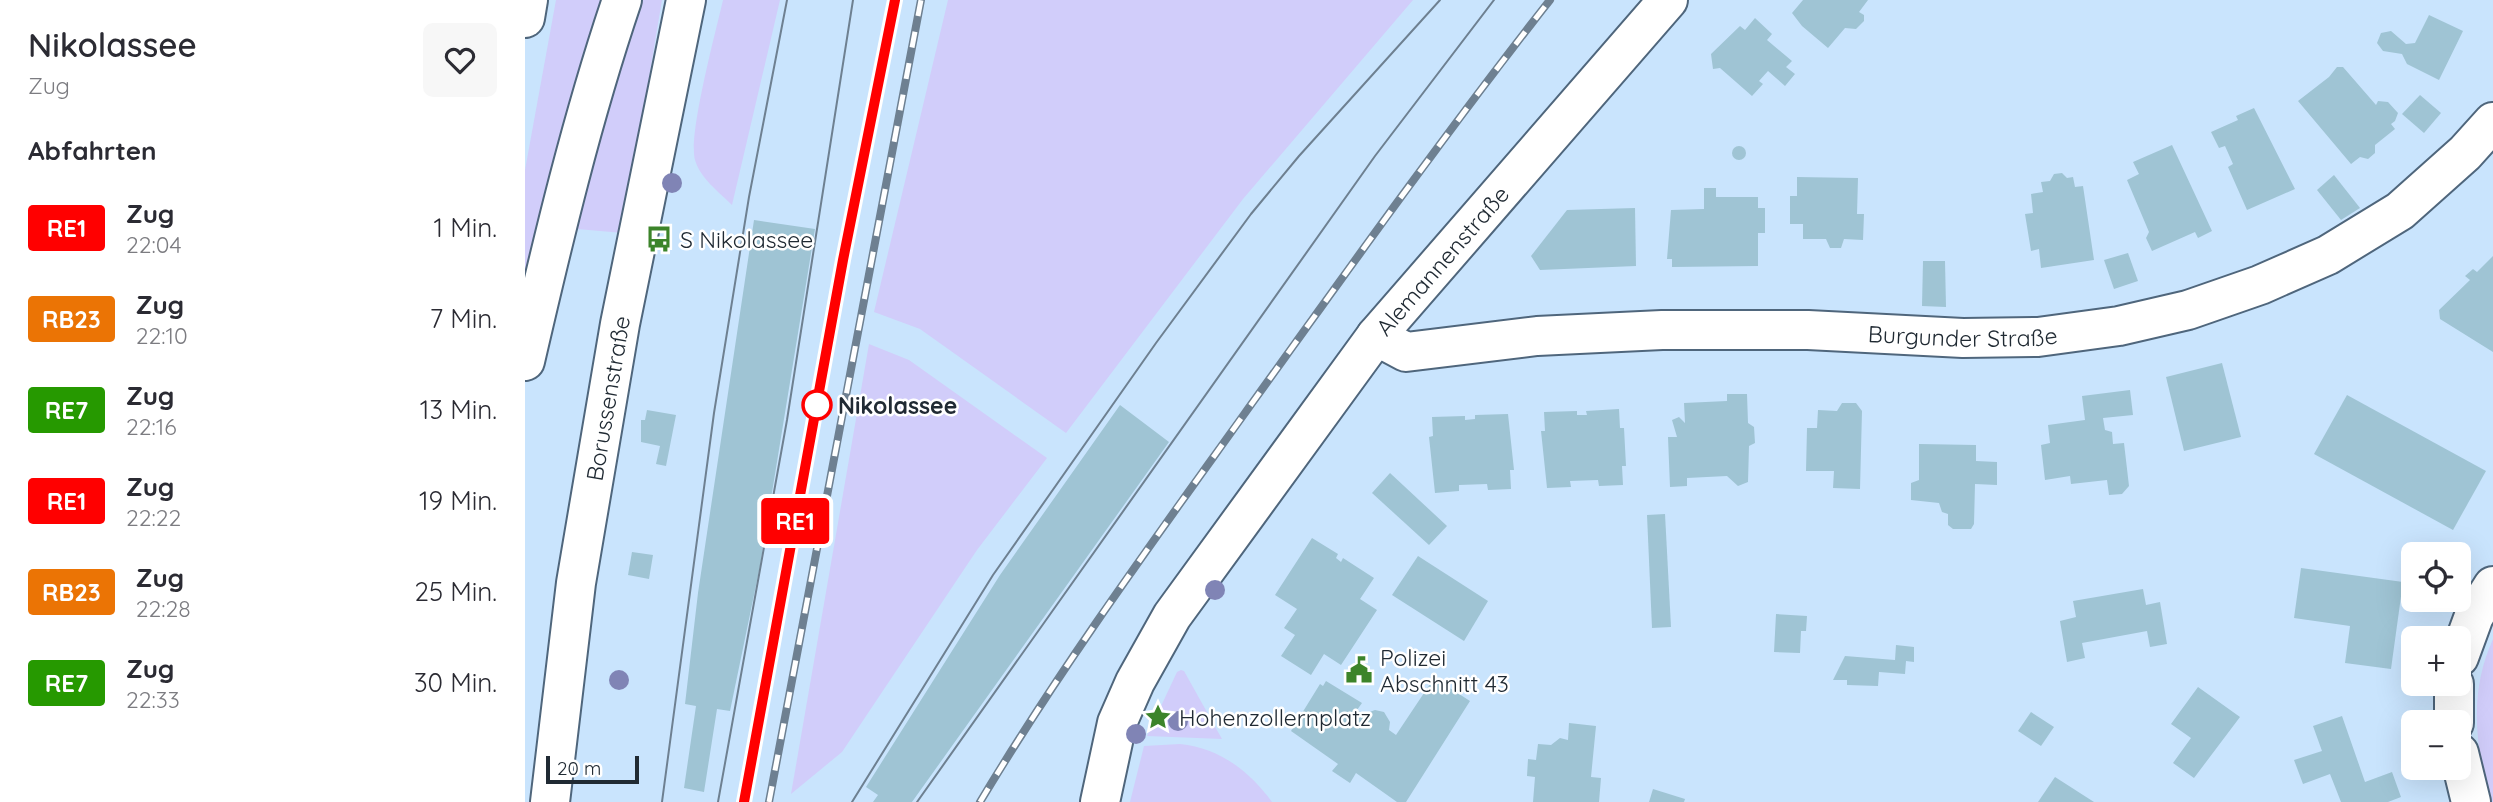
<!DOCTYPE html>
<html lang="de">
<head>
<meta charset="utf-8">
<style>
	:root { --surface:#fff; --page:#f7f7f7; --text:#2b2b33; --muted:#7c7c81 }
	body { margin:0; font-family:Quicksand,sans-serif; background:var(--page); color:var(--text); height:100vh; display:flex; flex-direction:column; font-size:26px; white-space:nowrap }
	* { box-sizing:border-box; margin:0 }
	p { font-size:23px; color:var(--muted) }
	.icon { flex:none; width:38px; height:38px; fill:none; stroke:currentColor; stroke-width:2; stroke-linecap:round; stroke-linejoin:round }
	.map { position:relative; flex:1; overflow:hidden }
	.details { display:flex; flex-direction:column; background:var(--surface); width:525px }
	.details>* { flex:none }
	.badge { padding:0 14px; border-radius:5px; font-size:24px; line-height:46px }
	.tools { position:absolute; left:1876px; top:542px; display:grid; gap:14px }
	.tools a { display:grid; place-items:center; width:70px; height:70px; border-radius:10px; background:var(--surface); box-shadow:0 7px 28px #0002; font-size:35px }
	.scale { position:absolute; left:21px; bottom:18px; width:93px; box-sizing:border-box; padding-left:7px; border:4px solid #202a33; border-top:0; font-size:19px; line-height:24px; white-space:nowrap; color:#202a33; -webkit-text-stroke:5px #fff; paint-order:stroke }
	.map>.badge { position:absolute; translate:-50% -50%; box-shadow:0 0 0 4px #fff }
	h2 { padding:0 28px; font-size:26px; line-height:63px }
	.round { display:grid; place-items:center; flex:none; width:74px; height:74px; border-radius:10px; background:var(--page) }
	.overview { display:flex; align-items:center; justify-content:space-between; height:119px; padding:0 28px }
	h1 { font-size:33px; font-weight:600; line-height:52px }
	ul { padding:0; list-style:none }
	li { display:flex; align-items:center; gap:21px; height:91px; padding:0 28px }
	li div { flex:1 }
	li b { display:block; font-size:26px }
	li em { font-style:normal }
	li .badge { min-width:77px; font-weight:700; text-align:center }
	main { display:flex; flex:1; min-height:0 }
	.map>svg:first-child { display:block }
</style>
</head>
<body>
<main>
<section class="details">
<div class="overview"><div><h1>Nikolassee</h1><p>Zug</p></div><a class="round"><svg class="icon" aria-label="heart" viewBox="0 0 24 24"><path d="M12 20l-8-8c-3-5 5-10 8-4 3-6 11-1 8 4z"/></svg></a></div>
<h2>Abfahrten</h2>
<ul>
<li><span class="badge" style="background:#f00;color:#fff">RE1</span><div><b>Zug</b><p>22:04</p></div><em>1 Min.</em></li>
<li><span class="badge" style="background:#eb7405;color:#fff">RB23</span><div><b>Zug</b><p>22:10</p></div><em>7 Min.</em></li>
<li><span class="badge" style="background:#269900;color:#fff">RE7</span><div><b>Zug</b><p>22:16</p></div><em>13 Min.</em></li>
<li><span class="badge" style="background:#f00;color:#fff">RE1</span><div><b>Zug</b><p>22:22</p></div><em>19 Min.</em></li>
<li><span class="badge" style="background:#eb7405;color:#fff">RB23</span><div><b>Zug</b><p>22:28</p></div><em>25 Min.</em></li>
<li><span class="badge" style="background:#269900;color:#fff">RE7</span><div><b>Zug</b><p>22:33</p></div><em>30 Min.</em></li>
</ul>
</section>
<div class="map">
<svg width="1968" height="802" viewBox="0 0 1968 802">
	<rect width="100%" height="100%" fill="#c9e4fd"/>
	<g fill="#d1cdfa">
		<polygon points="31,0 82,0 0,306 0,170"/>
		<polygon points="115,0 137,0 98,233 52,229 83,107"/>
		<path d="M198,0H255L207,205C194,192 175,178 170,160C163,135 191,31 198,0Z"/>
		<polygon points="423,0 888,0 718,199 541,433 395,329 349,312"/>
		<polygon points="344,344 384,360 522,458 452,550 317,752 266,794"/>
		<path d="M1968,639V802H1965C1951,746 1943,694 1968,639Z"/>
		<polygon points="656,670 659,671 697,739 622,736 652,672"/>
		<path d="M655,744C695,748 724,771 747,802H605L619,746Z"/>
	</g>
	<g fill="#9fc4d4">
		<polygon points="1278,0 1343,0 1334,12 1339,15 1339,21 1331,29 1320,28 1303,48 1277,26 1267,13"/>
		<polygon points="1904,15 1938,31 1914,80 1882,64 1877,54 1858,51 1852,43 1856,33 1866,31 1881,44 1890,43"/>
		<polygon points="1230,18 1247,34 1242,40 1267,61 1261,67 1270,74 1260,86 1243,71 1234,81 1238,84 1227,96 1195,68 1188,69 1186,54 1215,26 1220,30"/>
		<polygon points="1812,67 1818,67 1851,105 1853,101 1863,102 1873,113 1870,121 1866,124 1870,129 1850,145 1850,153 1843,159 1835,157 1826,164 1773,101 1804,77"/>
		<polygon points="1895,95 1916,113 1899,133 1877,114"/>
		<polygon points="1729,108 1770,189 1722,210 1703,167 1708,164 1700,146 1694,148 1686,132 1713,120 1711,116"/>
		<polygon points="1647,145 1687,231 1673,238 1670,232 1627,251 1621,238 1624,232 1602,180 1614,174 1608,162"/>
		<circle cx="1214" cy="153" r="7"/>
		<polygon points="1537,173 1542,178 1548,177 1550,187 1558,186 1569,260 1516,268 1514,249 1506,251 1500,214 1508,213 1506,194 1518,192 1516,182 1525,181 1529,174"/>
		<polygon points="1809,175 1835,208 1816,220 1792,190"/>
		<polygon points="1272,177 1333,178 1332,214 1339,214 1338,240 1319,239 1316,248 1305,248 1301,239 1278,239 1278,224 1265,224 1265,196 1272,196"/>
		<polygon points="1179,188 1191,188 1191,197 1233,197 1233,208 1240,208 1240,233 1233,233 1233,266 1147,267 1147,259 1142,259 1146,210 1179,209"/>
		<polygon points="1110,208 1111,266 1015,270 1006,256 1042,210"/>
		<polygon points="229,220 290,229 235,566 205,711 192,709 179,792 159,788 171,706 160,704 173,593"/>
		<polygon points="1603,253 1613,281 1589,289 1579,260"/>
		<polygon points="1968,256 1968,352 1915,319 1914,310 1945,280 1940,276 1948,269 1952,272"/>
		<polygon points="1398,261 1420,261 1421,307 1397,306"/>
		<polygon points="1697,363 1716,437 1659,451 1641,377"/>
		<polygon points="1605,390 1608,415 1578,418 1580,430 1587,432 1588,444 1599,443 1604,486 1597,494 1584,495 1582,480 1546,484 1545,476 1520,480 1516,445 1525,443 1523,425 1560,420 1557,396"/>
		<polygon points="1202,394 1222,394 1223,423 1229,427 1230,443 1224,446 1223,482 1213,486 1202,476 1162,478 1162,486 1145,487 1143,437 1152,437 1147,420 1154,417 1160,423 1159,403 1202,401"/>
		<polygon points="1822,395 1961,471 1928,530 1789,454"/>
		<polygon points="1317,403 1331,403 1337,411 1335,489 1308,488 1309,471 1281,471 1282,428 1292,428 1293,410 1312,411"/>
		<polygon points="595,405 644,442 387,802 348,802 353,795 341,787 475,575"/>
		<polygon points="1094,409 1095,428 1099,428 1101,466 1097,466 1098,485 1074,486 1073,480 1045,481 1046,487 1022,488 1016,431 1020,431 1019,412 1052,411 1052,415 1062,415 1061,411"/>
		<polygon points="122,410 151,415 141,466 131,464 135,446 116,442 116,420 120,420"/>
		<polygon points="983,414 989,470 985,470 986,489 963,490 962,484 934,485 934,491 910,493 904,437 908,436 907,417 940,416 940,420 950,419 950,415"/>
		<polygon points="1394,444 1451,445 1451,461 1472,462 1472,485 1450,484 1449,524 1446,529 1428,529 1423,525 1423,514 1417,512 1414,503 1386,500 1386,483 1394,480"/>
		<polygon points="865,473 922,526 904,545 847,493"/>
		<polygon points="1140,514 1146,627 1127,628 1122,515"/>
		<polygon points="787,538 813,554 811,558 816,562 818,558 849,578 835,599 852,610 816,665 799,654 786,675 756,656 770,635 759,628 772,609 750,595"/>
		<polygon points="107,552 128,555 124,579 103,575"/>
		<polygon points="893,556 963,601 939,641 867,595"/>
		<polygon points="1776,568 1878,582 1866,669 1820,663 1825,626 1769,618"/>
		<polygon points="1618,589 1621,605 1635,602 1642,644 1625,647 1622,631 1557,643 1560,658 1542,662 1535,621 1551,617 1548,601"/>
		<polygon points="1251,614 1282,616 1281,631 1276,631 1275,653 1249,652"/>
		<polygon points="1371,645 1389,647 1389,662 1381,661 1380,674 1354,672 1353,686 1322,685 1322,680 1308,680 1320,656 1370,660"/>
		<polygon points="909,678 945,701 881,802 872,802 831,773 825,783 807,771 813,764 766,731 795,684 798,686 801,681 837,703 832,710 839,714 850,710 859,712 865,722 864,730 871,735"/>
		<polygon points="1673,687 1715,717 1669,778 1648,763 1666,738 1646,724"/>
		<polygon points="1506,712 1529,727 1516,746 1493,731"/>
		<polygon points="1817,716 1840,782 1867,772 1876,797 1863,802 1816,802 1805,774 1778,784 1769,760 1797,751 1788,726"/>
		<polygon points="1044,723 1071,726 1066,777 1076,778 1074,802 1008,802 1010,777 1002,776 1003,759 1011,760 1013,744 1026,745 1035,738 1043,740"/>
		<polygon points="1530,777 1569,802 1513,802"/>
		<polygon points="1128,789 1160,799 1159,802 1124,802"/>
	</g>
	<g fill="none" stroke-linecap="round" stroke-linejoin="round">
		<g stroke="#4f667c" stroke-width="42">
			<g id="minor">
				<path id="s1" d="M851,336L881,352L1012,336L1137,330H1283L1438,338L1513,337L1594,326L1663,310L1735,285L1803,255L1875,211L1940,153L1968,122"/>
				<polyline points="1934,657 1949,616 1968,586"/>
				<polyline points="1929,684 1929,723"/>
				<polyline points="1934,753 1946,802"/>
				<path id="s2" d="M25,802L51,583L95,324L161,0"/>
				<path id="s3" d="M575,802L592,723L610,682L647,616L851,336L1143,0"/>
			</g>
		</g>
		<g stroke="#4f667c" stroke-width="42">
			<g id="highway">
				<polyline points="0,18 3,0"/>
				<path d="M0,361C28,240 57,118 97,0"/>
			</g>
		</g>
		<use href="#minor" stroke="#fff" stroke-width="38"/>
		<use href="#highway" stroke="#fff" stroke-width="38"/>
		<g stroke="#6e8091" stroke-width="2">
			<polyline points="137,802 189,413 224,197 262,0"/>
			<polyline points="193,802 262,420 328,0"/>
			<polyline points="327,802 468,575 631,343 726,214 774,156 915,0"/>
			<polyline points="392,802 850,156 969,0"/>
		</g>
		<g stroke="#6e8091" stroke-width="8">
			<g id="rail">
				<polyline points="219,802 318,260 370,0"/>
				<polyline points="244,802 396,0"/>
				<path d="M455,802C536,667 629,540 720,413C820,274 919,135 1025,0"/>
			</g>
		</g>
		<use href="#rail" stroke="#fff" stroke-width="5" stroke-dasharray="16" stroke-linecap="butt"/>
	</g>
	<g fill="#8084b5">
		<circle cx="147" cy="183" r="10"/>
		<circle cx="690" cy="590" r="10"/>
		<circle cx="94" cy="680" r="10"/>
		<circle cx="653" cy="721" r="10"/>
		<circle cx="611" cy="734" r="10"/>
	</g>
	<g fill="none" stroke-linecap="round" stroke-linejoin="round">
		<g stroke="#fff" stroke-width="16">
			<polyline id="line" points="219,802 318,260 370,0"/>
		</g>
		<use href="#line" stroke="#f00" stroke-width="10"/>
	</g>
	<defs>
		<g id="bus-bare" transform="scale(2.1)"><path d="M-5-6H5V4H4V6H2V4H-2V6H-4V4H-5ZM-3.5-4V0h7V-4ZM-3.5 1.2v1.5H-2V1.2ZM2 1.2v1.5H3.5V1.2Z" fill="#3c842a" stroke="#fff" stroke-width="2.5" paint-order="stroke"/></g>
		<g id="civic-bare" transform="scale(2.1)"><path d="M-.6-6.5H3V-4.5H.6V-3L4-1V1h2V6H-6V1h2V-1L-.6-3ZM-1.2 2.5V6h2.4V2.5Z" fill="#3c842a" stroke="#fff" stroke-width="2.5" paint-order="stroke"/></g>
		<g id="sight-bare" transform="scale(2.1)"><path d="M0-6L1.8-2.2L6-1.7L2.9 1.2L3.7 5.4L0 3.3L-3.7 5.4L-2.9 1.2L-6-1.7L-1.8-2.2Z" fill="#3c842a" stroke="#fff" stroke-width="2.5" paint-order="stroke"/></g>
	</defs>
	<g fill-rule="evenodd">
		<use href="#bus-bare" x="134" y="239"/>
		<use href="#civic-bare" x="834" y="670"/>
		<use href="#sight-bare" x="633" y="717"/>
	</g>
	<circle fill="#fff" stroke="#f00" stroke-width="3.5" cx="292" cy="405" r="14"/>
	<g text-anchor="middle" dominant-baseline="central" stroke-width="5" stroke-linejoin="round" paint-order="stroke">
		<g font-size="23" fill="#202a33" stroke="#fff" text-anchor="start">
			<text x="155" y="239">S Nikolassee</text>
			<text x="855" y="657">Polizei<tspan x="855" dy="26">Abschnitt 43</tspan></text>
			<text x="654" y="717">Hohenzollernplatz</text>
		</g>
		<g font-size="23" fill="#202a33" stroke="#fff">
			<text stroke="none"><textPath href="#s3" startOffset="648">Alemannenstraße</textPath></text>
			<text stroke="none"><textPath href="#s1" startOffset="592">Burgunder Straße</textPath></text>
			<text stroke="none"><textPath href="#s2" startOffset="408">Borussenstraße</textPath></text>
		</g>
		<g font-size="23" font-weight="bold" fill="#202a33" stroke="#fff" text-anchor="start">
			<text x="313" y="405">Nikolassee</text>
		</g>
	</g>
</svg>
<div class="tools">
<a><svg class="icon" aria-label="locate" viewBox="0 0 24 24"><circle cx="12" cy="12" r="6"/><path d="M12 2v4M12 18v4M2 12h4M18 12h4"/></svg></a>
<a>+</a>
<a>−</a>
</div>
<div class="scale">20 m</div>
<b class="badge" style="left:270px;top:521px;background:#f00;color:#fff">RE1</b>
</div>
</main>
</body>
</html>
